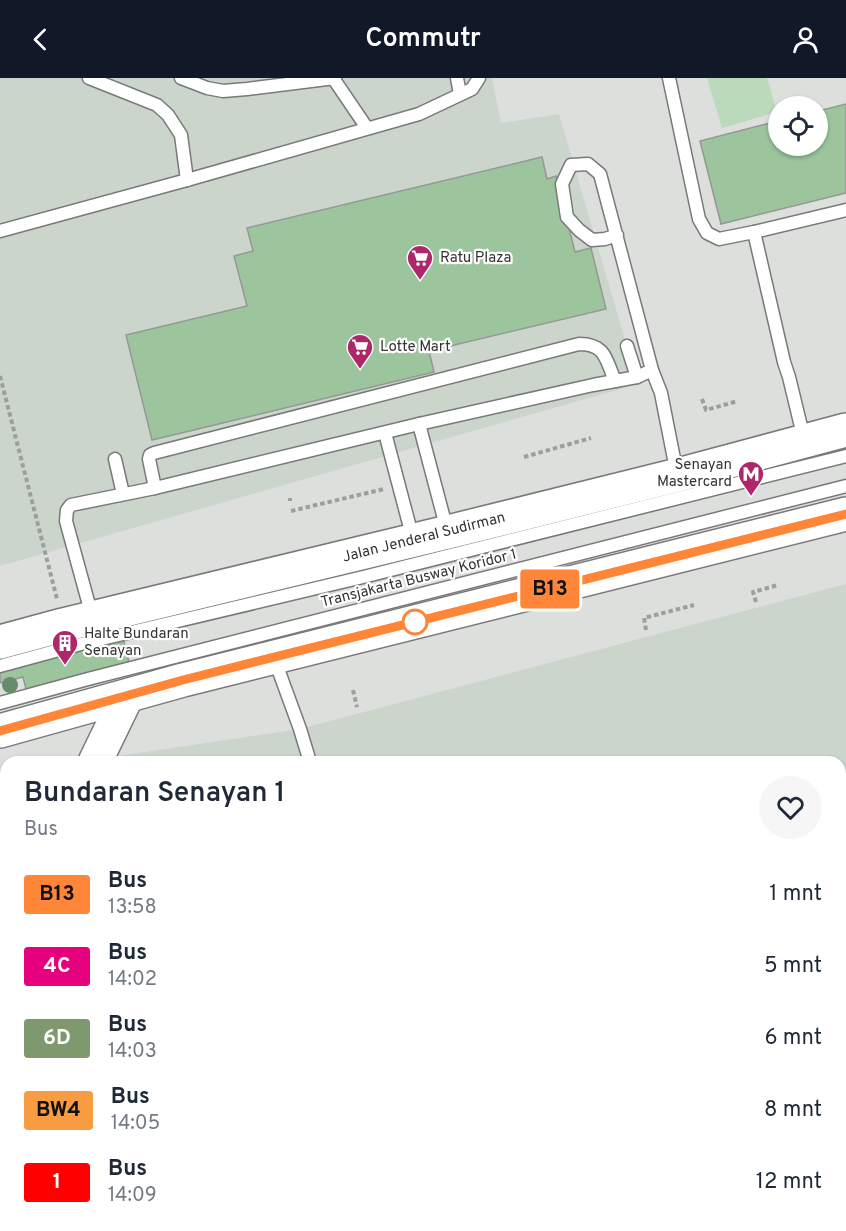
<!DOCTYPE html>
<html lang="id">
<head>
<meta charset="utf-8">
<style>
	:root { --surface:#fff; --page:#f6f6f7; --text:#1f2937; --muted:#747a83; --accent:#111827 }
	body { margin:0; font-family:Overpass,sans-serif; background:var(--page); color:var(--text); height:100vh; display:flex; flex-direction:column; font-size:22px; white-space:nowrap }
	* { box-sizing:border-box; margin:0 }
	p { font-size:20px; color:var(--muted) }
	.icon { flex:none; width:33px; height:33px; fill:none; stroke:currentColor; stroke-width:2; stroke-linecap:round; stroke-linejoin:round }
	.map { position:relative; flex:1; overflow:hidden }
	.details { position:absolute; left:0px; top:678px; width:846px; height:476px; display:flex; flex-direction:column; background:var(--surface); border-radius:18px 18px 0 0; box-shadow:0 2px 4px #0004 }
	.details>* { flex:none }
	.badge { padding:0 12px; border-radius:4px; font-size:21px; line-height:39px }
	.controls { position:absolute; left:768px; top:18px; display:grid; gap:12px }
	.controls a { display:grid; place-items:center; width:60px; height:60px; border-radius:50%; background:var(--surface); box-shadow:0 2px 4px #0004; font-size:30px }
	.map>.badge { position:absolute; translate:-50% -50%; box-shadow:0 0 0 3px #fff }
	.round { display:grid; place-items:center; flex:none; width:63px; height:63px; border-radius:32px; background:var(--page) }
	.headline { display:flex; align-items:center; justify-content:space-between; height:102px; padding:0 24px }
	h1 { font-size:28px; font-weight:600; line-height:45px }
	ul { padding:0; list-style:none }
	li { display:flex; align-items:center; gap:18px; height:72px; padding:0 24px }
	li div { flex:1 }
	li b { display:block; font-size:22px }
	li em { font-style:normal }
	li .badge { min-width:66px; font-weight:700; text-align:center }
	header { display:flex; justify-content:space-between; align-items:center; height:78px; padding:0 24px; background:var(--accent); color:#fff; font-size:27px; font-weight:600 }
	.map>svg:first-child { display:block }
</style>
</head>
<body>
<header><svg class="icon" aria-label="back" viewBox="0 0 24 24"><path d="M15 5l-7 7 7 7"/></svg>Commutr<svg class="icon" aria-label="person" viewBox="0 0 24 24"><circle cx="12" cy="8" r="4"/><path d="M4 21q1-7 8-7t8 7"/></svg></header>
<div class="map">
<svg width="846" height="1153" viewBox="0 0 846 1153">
	<rect width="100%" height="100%" fill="#dcdfdc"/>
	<g fill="#ccd5cc">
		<polygon points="0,0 492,0 501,45 559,36 638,306 0,488"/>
		<polygon points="846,506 846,1114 840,1125 840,684 79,684 300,651"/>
		<polygon points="6,695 6,921 0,933 0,696"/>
	</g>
	<polygon fill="#bbd9bb" points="707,0 767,0 777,34 722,50"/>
	<g fill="#9cc59d" stroke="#959895" stroke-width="1.5">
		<polygon points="846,26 846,115 721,146 700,63 778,43 778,68 818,68 818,33"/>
		<polygon points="542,79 547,101 556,98 575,174 591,170 606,231 429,273 434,294 152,362 126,257 247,228 234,178 253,173 247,150"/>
		<polygon points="123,560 129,584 26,611 23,599 0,605 0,592"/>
		<polygon points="6,992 6,1034 0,1031 0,1005"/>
		<polygon points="299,1148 450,1148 447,1153 312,1153"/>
		<polygon points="516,1148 610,1148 607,1153 513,1153"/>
	</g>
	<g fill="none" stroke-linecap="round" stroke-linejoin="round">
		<g stroke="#777a77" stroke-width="15">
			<g id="service">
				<polyline points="89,0 157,27 168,37 181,57 187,102"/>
				<polyline points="181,0 207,10 223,13 247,11 335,0"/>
				<polyline points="333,0 367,50"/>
				<polyline points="457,0 460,16"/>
				<polyline points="669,0 699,141 707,155 719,161 754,154 846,132"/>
				<polyline points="0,153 187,102 419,36 472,11 479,0"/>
				<polyline points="754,154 784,284 789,299 804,361"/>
				<polyline points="617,157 605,161 592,162 579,152 567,139 562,106 571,87 588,86 600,96 652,292 661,315 677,396"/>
				<polyline points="627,268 637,299"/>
				<polyline points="419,346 447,452"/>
				<polyline points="385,355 413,461"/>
				<polyline points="115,381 123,416"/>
				<path d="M155,410L149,381L150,377L154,375L579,266C606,266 606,282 615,303"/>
				<polyline points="92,538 66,443 67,432 71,427 155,410 419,346 593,307 637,299 652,292"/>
				<polyline points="274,580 300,651 310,684"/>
				<polyline points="0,588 81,566 363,499 846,378"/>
				<polyline points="0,625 88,601 846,408"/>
			</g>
		</g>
		<g stroke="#777a77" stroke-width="26">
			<polyline id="minor" points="74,1153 77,1148"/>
		</g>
		<g stroke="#777a77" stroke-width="34">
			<g id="secondary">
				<polyline points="0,1098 6,1101"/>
				<polyline points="111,1148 123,1153"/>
			</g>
		</g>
		<g stroke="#777a77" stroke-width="36">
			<g id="primary">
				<polyline points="0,564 63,547 448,454 678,397 846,352"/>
				<polyline points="0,653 183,602 846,436"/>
				<polyline points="95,684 127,618"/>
				<polyline points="0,872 6,860"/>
			</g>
		</g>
		<g stroke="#9c9f9c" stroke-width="4" stroke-dasharray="4.5 3" stroke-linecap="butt">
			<polyline points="0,298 57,521"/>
			<polyline points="702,321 706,332 738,323"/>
			<polyline points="524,379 591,360"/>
			<polyline points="290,420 290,423"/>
			<polyline points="291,433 384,411"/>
			<polyline points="756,524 753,514 778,507"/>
			<polyline points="646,552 644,540 694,527"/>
			<polyline points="353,612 357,629"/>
		</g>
		<use href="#service" stroke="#fff" stroke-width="12"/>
		<use href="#minor" stroke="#fff" stroke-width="22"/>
		<use href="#secondary" stroke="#fff" stroke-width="32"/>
		<use href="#primary" stroke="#fff" stroke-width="33"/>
	</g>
	<circle fill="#678b6d" cx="10" cy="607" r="8"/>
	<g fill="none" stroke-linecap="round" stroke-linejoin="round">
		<g stroke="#fff" stroke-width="14">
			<polyline id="line" points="0,653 183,602 846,436"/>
		</g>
		<use href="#line" stroke="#ff8638" stroke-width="9"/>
	</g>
	<defs>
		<g id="supermarket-pin" transform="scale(1.35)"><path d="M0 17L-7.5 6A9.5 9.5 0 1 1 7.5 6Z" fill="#ae276a" stroke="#fff"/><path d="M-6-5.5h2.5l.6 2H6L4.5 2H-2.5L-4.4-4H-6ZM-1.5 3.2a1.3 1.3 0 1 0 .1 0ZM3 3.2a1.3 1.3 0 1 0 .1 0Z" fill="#fff"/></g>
		<g id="metro-pin" transform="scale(1.35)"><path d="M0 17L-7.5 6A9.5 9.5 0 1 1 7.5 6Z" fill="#ae276a" stroke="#fff"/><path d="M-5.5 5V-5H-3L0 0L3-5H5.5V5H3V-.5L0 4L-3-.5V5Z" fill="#fff"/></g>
		<g id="building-pin" transform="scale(1.35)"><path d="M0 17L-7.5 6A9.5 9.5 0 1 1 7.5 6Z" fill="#ae276a" stroke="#fff"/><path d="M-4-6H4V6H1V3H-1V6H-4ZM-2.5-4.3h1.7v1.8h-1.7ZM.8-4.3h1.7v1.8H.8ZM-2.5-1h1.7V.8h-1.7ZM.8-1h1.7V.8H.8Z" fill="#fff"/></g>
	</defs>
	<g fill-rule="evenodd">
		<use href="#supermarket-pin" x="420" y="180"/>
		<use href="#supermarket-pin" x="360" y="269"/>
		<use href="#metro-pin" x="751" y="396"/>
		<use href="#building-pin" x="65" y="565"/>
	</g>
	<circle fill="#fff" stroke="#ff8638" stroke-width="3" cx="415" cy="544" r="12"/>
	<g text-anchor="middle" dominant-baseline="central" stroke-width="4.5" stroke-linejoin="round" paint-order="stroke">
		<g font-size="15" fill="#333433" stroke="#fff" text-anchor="start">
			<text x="440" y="180">Ratu Plaza</text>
			<text x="380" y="269">Lotte Mart</text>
			<text x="732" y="387" text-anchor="end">Senayan<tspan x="732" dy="17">Mastercard</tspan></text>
			<text x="84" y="556">Halte Bundaran<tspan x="84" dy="17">Senayan</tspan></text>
		</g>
		<g font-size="15" fill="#333433" stroke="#fff">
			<text transform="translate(424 460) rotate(-14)">Jalan Jenderal Sudirman</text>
			<text transform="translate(419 501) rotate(-14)">Transjakarta Busway Koridor 1</text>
		</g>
	</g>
</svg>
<div class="controls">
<a><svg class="icon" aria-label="locate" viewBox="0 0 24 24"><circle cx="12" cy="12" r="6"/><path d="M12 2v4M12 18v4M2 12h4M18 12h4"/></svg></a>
</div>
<b class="badge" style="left:550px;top:511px;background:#ff8638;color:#111">B13</b>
<section class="details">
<div class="headline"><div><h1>Bundaran Senayan 1</h1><p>Bus</p></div><a class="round"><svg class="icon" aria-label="heart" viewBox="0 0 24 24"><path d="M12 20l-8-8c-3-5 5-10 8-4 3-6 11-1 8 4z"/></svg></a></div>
<ul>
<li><span class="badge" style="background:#ff8638;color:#111">B13</span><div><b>Bus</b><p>13:58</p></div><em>1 mnt</em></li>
<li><span class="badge" style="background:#e6007e;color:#fff">4C</span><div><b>Bus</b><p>14:02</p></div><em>5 mnt</em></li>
<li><span class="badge" style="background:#7f986e;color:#fff">6D</span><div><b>Bus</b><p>14:03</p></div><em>6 mnt</em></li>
<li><span class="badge" style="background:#f79c41;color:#111">BW4</span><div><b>Bus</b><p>14:05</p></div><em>8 mnt</em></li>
<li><span class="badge" style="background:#f00;color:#fff">1</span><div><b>Bus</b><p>14:09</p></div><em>12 mnt</em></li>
</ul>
</section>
</div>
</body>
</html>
